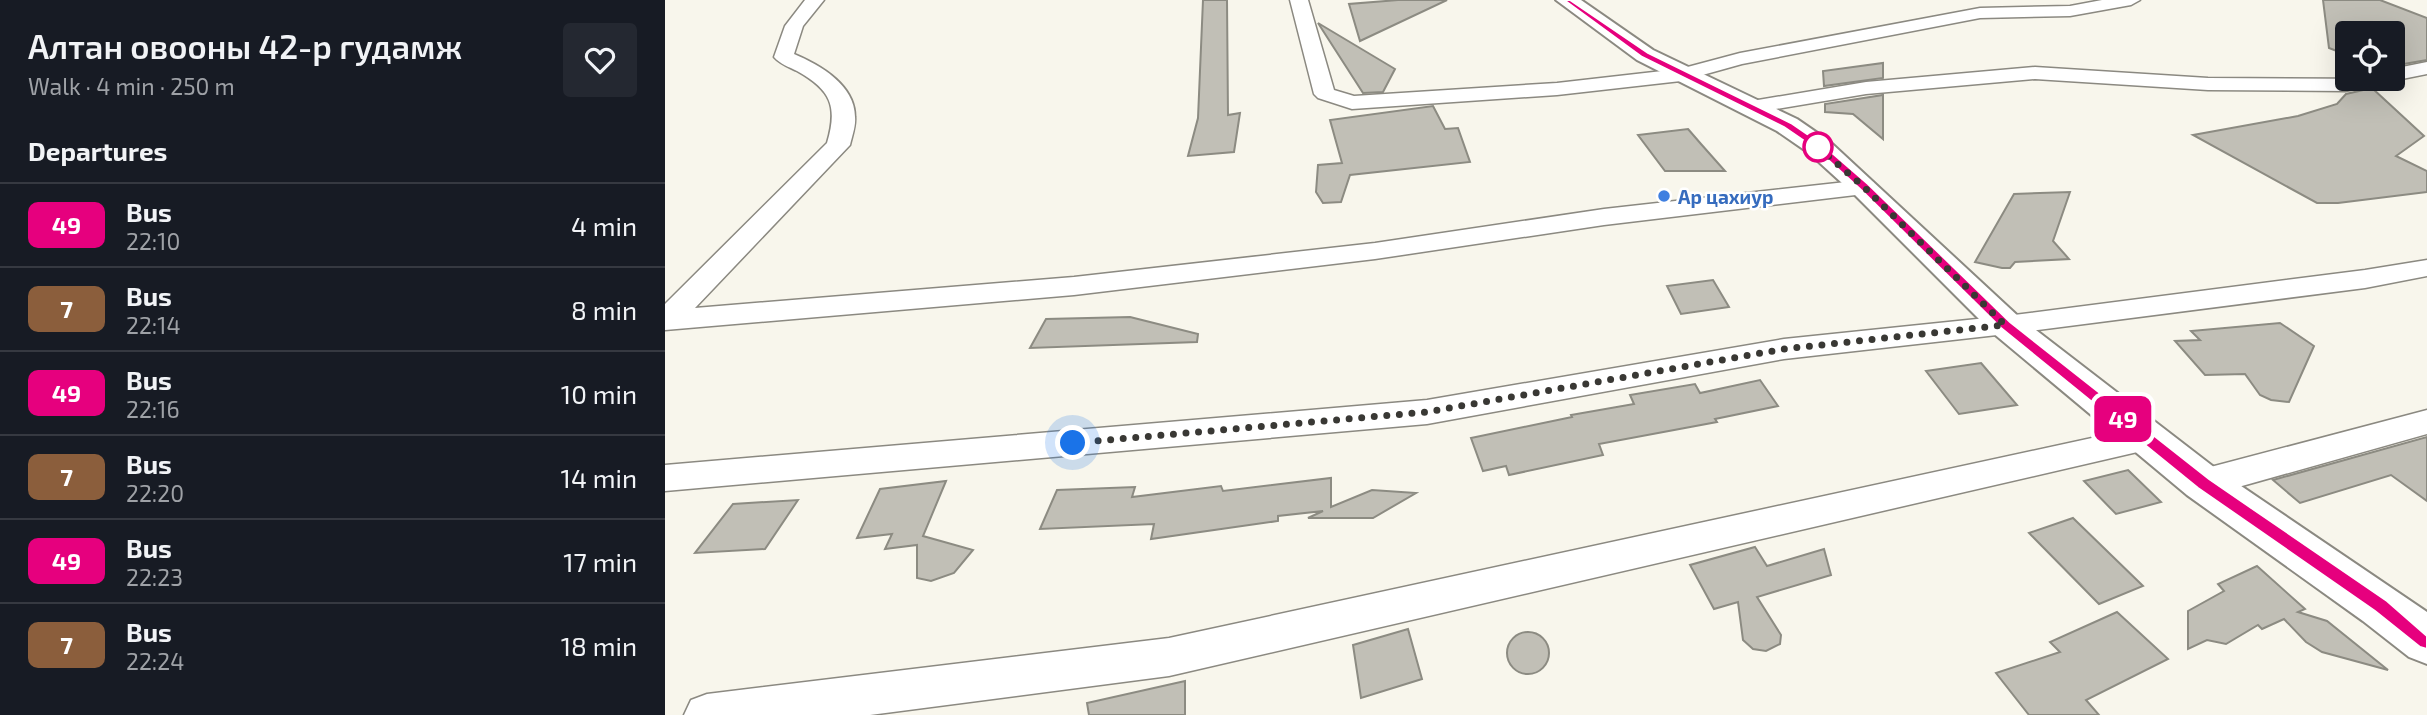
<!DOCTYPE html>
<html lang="en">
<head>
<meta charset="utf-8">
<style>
	:root { --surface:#171b24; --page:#242831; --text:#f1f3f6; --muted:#9ea1a6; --line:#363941 }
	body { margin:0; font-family:"Exo 2",sans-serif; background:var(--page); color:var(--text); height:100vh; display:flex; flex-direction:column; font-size:26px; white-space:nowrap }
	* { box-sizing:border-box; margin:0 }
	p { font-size:23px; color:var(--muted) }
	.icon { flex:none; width:38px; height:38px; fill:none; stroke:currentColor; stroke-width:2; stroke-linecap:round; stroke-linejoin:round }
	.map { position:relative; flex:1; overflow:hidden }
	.drawer { display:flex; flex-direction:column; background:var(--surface); width:665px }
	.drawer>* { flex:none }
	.badge { padding:0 14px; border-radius:10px; font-size:24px; line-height:46px }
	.fabs { position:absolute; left:1670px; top:21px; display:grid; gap:14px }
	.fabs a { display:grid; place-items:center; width:70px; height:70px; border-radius:7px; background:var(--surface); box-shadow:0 7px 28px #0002; font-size:35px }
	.you { position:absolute; width:35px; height:35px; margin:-18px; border:5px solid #fff; border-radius:50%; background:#1a73e8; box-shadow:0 0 0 10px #1a73e833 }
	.map>.badge { position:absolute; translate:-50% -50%; box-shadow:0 0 0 4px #fff }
	h2 { padding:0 28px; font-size:26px; line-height:63px }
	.round { display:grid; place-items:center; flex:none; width:74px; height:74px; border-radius:7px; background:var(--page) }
	.head { display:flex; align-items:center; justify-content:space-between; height:119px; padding:0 28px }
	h1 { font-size:33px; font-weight:600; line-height:52px }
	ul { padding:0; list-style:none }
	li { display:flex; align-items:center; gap:21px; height:84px; padding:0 28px; border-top:2px solid var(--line) }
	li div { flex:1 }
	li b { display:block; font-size:26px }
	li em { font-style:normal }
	li .badge { min-width:77px; font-weight:700; text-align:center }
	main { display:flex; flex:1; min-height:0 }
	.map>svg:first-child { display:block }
</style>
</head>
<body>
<main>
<section class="drawer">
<div class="head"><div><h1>Алтан овооны 42-р гудамж</h1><p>Walk · 4 min · 250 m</p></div><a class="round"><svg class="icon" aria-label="heart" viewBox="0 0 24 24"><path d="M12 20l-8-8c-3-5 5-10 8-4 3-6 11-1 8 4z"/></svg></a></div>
<h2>Departures</h2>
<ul>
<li><span class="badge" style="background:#e6007e;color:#fff">49</span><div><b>Bus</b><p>22:10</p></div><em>4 min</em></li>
<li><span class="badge" style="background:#8b5e3c;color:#fff">7</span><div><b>Bus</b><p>22:14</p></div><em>8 min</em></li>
<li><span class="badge" style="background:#e6007e;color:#fff">49</span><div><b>Bus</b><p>22:16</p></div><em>10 min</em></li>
<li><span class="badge" style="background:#8b5e3c;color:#fff">7</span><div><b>Bus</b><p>22:20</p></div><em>14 min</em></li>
<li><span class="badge" style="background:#e6007e;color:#fff">49</span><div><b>Bus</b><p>22:23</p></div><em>17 min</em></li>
<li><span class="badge" style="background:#8b5e3c;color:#fff">7</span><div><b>Bus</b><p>22:24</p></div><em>18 min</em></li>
</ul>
</section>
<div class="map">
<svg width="1762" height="715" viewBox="0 0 1762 715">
	<rect width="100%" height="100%" fill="#f8f6ec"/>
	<g fill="#c1bfb6" stroke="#8c8b82" stroke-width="2">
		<polygon points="538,0 562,0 563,115 575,113 569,152 523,156 533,118"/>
		<polygon points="733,0 782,0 695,41 684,4"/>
		<polygon points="1658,0 1715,0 1762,18 1762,60 1727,66 1727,33 1682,33 1682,55 1664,48"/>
		<polygon points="653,23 730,69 718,92 698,93"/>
		<polygon points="1218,63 1218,78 1159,86 1158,71"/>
		<polygon points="1707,88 1759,136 1731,156 1762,171 1762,192 1673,203 1652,203 1528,135 1633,116 1672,104 1681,94"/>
		<polygon points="1218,95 1218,139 1188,114 1160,112 1160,104"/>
		<polygon points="768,106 780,129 793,128 805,162 685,175 676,202 658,203 651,192 653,165 677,163 665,120"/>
		<polygon points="1023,129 1036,144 1060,171 1000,171 973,135"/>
		<polygon points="1405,192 1388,241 1404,259 1350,262 1345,268 1337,268 1310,262 1349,194"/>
		<polygon points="1048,280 1064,307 1016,314 1002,286"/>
		<polygon points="465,317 533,334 532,342 365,348 381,319"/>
		<polygon points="1615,323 1649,346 1624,402 1606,400 1595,395 1580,374 1540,375 1510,341 1535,340 1526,331"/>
		<polygon points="1316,363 1352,405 1294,414 1261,371"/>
		<polygon points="1095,380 1113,406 1050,419 1052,422 934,444 938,455 844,475 841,466 818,471 806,438 907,417 906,415 969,404 965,395 1030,384 1035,393"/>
		<polygon points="1762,437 1762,501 1726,475 1635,503 1608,480"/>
		<polygon points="1463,470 1496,502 1451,514 1419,481"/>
		<polygon points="666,478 666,507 707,490 751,493 708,518 643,518 658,511 613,516 613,521 486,539 489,524 375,529 392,490 470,487 467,497 556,486 558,491"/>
		<polygon points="281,481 258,536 308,550 289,573 266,581 252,578 252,545 220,549 227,534 192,538 215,489"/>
		<polygon points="133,500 100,549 30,553 68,504"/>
		<polygon points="1408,518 1478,586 1434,604 1364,533"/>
		<polygon points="1090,547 1102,566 1159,549 1166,575 1092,597 1116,635 1115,644 1101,651 1088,649 1078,640 1073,602 1049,609 1025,565"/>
		<polygon points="1592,566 1640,609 1633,612 1662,621 1723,670 1657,652 1641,642 1619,619 1597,629 1593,625 1561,644 1542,640 1523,649 1523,611 1559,591 1553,584"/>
		<polygon points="1452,612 1503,659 1421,700 1434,715 1364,715 1331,673 1395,652 1385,642"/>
		<polygon points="743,629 757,679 696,698 688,645"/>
		<circle cx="863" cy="653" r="21"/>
		<polygon points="520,681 520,715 424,715 422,703"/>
	</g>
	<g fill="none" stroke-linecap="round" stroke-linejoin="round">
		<g stroke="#8b8981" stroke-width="3">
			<g id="minor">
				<path d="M140,0H159L138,26L129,54C155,65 190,85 190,117C191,126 187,136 185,145L30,308L409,277L710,243L939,209L1199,180L1208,182L1211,187L1208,192L1199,194L939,225L710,259L409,295L0,330V304L162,143C173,106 166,90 132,71C124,67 115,64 109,57L120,26Z"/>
				<polygon points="625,0 643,0 669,90 689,96 892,83 1015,69 1075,53 1315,8 1405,6 1437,0 1475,0 1466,5 1405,16 1315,18 1077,64 1016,81 892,95 687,109 653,98 649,94"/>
				<polygon points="1762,62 1762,74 1727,81 1721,80 1718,83 1680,91 1543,90 1370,79 1201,94 1087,113 1079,112 1076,107 1079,102 1087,101 1201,82 1370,67 1543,78 1727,79 1727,69"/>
				<polygon points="1762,260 1762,276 1700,288 1341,334 1119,359 762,424 0,491 0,465 762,400 1119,339 1341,316 1700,270"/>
				<polygon points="1762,410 1762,434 1538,497 1525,493 1520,483 1525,473 1538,469"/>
				<polygon points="1482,426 1494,429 1499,438 1494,447 504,676 205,715 19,715 26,700 42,694 504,638"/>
			</g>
		</g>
		<g stroke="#8b8981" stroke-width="4">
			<polygon id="secondary" points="891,0 916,0 988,50 1132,119 1164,141 1354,317 1554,471 1762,612 1762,664 1744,657 1698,621 1522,495 1328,333 1188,193 1144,153 1112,131 972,60"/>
		</g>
		<use href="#minor" fill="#fff" fill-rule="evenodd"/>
		<use href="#secondary" fill="#fff" fill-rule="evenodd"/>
	</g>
	<polygon fill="#e6007e" stroke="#fff" stroke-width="2" points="899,0 905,0 983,53 1126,123 1158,145 1203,184 1345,322 1544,479 1722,601 1762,636 1762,649 1755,647 1710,611 1533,488 1336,328 1195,189 1151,149 1119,127 977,57"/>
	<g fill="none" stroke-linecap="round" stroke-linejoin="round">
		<polyline stroke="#393834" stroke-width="7" stroke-dasharray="0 12.6" points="408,443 762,412 1119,349 1340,325 1199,187 1153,147"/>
	</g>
	<circle fill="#fff" stroke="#e6007e" stroke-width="3.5" cx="1153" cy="147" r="14"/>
	<circle fill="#3f7fe0" stroke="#fff" stroke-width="2.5" cx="999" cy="196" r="7"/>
	<g text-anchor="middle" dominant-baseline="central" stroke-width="5" stroke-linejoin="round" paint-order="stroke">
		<g font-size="19" font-weight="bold" fill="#366cbe" stroke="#fff" text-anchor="start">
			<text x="1013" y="196">Ар цахиур</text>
		</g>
	</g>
</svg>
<div class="fabs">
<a><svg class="icon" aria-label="locate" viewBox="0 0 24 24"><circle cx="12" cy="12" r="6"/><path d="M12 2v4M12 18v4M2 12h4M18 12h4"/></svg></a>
</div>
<div class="you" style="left:408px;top:443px"></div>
<b class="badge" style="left:1458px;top:419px;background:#e6007e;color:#fff">49</b>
</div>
</main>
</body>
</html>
